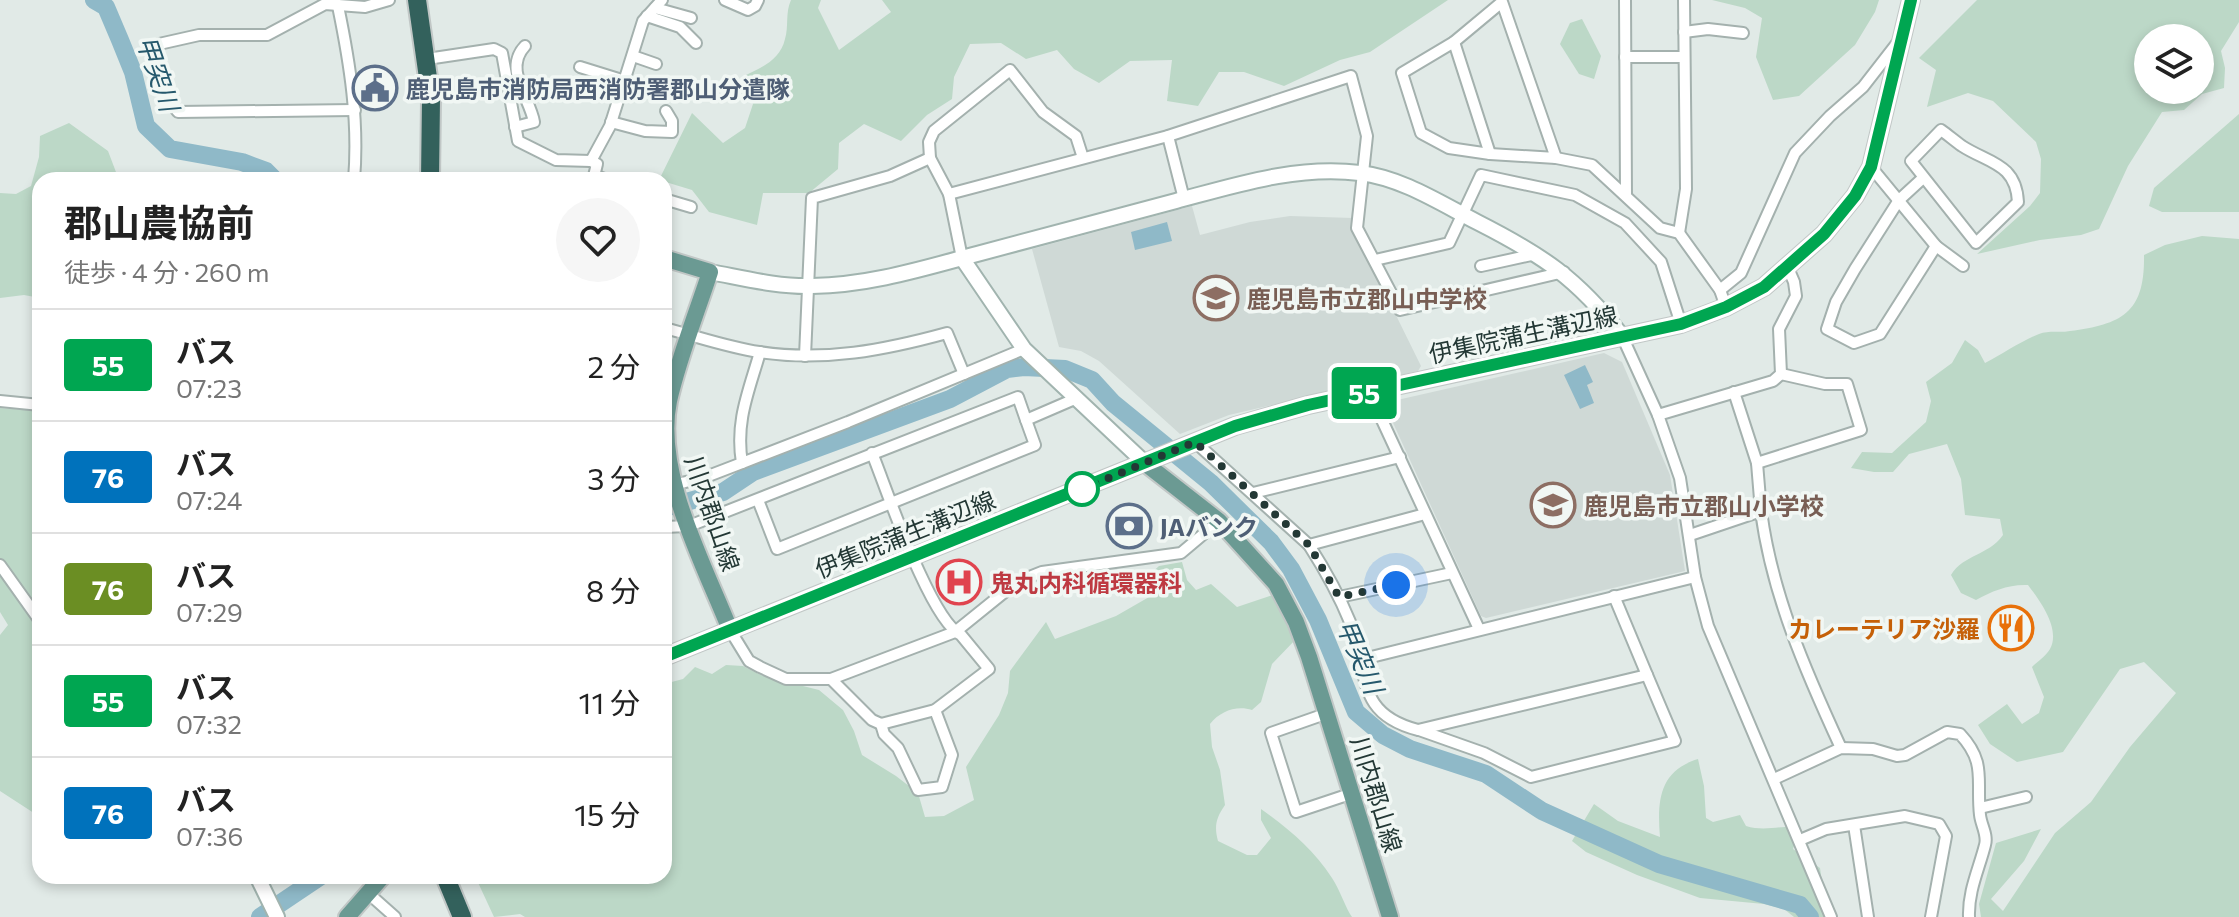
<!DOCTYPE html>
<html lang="ja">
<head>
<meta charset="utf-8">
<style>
	:root { --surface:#fff; --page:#f6f6f6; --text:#222; --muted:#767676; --line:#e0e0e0 }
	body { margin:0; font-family:Commissioner,"Noto Sans JP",sans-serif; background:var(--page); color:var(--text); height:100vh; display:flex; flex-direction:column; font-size:30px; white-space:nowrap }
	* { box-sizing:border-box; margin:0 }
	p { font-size:26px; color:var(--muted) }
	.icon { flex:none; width:44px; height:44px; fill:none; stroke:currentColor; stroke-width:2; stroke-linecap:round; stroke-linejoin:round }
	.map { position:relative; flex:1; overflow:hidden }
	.sheet { position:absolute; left:32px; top:172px; width:640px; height:712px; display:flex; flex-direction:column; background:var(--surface); border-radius:24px; box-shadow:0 4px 12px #0003 }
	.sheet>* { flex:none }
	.badge { padding:0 16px; border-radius:6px; font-size:28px; line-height:52px }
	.buttons { position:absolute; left:2134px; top:24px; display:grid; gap:16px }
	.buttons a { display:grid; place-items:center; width:80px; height:80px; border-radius:50%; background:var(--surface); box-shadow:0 4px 12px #0003; font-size:40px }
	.you { position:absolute; width:40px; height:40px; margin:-20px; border:6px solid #fff; border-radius:50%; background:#1a73e8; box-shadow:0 0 0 12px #1a73e833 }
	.map>.badge { position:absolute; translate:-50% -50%; box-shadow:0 0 0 4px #fff }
	.round { display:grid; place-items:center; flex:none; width:84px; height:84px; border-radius:42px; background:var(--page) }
	.head { display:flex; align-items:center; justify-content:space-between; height:136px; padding:0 32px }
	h1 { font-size:38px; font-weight:700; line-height:60px }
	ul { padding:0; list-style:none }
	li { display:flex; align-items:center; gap:24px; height:112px; padding:0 32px; border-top:2px solid var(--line) }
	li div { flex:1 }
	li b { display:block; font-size:30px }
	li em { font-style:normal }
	li .badge { min-width:88px; font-weight:700; text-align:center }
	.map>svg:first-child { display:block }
</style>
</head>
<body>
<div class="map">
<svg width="2239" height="917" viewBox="0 0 2239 917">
	<rect width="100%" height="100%" fill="#e1eae7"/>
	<g fill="#cfd9d6">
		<polygon points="1192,206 1200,235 1250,222 1290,216 1353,218 1353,228 1421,366 1418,371 1229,415 1180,434 1099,361 1081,351 1059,347 1032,249"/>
		<polygon points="1604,353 1622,362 1670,475 1685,571 1486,618 1481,616 1384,403"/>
	</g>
	<g fill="#bcd8c7" fill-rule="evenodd">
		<path d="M791,0H821L818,8L839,50L891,12L882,0H1448L1370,52L1340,60L1284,86L1244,72H1219L1198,106L1167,101L1172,60L1130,61L1099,83L1074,69L1057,50L1026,59L1001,43L970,44L954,77L952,99L927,115L901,141L864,124L839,143L838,169L809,193H763L757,225L709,212L692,190L659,180L692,113L723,143L745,128L753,104L742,77C760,68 780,61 785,39C789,26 785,13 791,0Z"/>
		<polygon points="1712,0 1879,0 1875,12 1855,45 1799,96 1773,100 1756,57 1762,18 1745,8"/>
		<path d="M1977,0H2239V22L2221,51L2225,68L2224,88L2202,94L2184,110L2162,112L2128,166L2099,229L2081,235L2040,240L1977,254L2030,206L2040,193L2041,159L2036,142L1993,101L1968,93L1927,107L1936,70L1919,58ZM2148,38H2200V90H2148Z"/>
		<polygon points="1582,19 1601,56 1594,79 1579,74 1560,44 1570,23"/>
		<polygon points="2239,114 2239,212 2162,212 2149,206 2154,188"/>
		<polygon points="69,123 108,151 119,180 40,180 40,298 24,295 0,298 0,193 16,194 31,186 39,157 40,136"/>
		<path d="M2202,236L2239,239V917H1981L1979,904L1996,843L2041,829L2024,861L1991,899L2003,911L2055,833L2091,802L2130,747L2176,693L2144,662L2120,669L2063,752L2017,762L1990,744L1978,725L2007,704L2022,724L2039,713L2044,697L2032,667C2037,662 2046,656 2050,649C2061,629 2040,601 2028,585C2009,584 1992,591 1976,600L1961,593L1951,575C1964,554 1988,556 2003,535L2000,519L1965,515L1961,479L1947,444L1909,454L1893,472H1874L1851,468L1862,452L1892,453L1926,422L1931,401L1926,382L1952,363L1965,340L1978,350L1985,363C2003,354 2021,341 2039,334C2049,330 2060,333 2070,331C2123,324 2145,312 2144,255L2165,245Z"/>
		<polygon points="0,408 40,411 40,817 0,791 0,635 8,625 0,612"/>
		<path d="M1182,562L1187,580L1196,590L1211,584L1237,607L1276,594L1297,638L1272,664L1261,702L1252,710C1237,705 1220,711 1210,724L1212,747L1220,770L1225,805C1216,818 1214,826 1218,841L1247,855H1257L1271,838L1261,820V809C1289,829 1313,849 1332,878C1340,890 1346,909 1352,917H525L520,914L494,917L475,876H664V684L683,679L695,667L712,674L726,665L743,666L763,676L819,690L843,710L854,731L862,755L896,776L918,793L925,817L944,816L974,800L966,767L999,715L1008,693L1010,671L1046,622L1055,639L1116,616L1163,589L1147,577L1159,566Z"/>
		<path d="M1698,759L1704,786L1706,818L1713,822L1740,815L1746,826C1765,832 1781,825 1800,827L1793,849L1820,868L1827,917H1794L1784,909L1764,904L1700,898L1637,875L1586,852L1572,841L1594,804L1618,821L1660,837C1657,801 1659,771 1698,759Z"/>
	</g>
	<g fill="#8fb9c8">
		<polygon points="1167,222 1172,241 1135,250 1131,232"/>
		<polygon points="1585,365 1593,382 1587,385 1594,403 1580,409 1564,375"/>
	</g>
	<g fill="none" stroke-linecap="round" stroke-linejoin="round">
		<g stroke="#8fb9c8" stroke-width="18">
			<polyline points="94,0 106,7 120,40 133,72 146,126 170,149 242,162 266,171 275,180"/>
			<polyline points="664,508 723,492 753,472 950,399 1007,369 1024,367 1065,369 1092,380 1113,403 1211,483 1271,542 1291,569 1318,620 1356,712 1383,735 1410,749 1486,774 1542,811 1659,864 1800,905 1810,917"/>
			<polyline points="260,917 321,876"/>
		</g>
		<g stroke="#a4b1ae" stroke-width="14">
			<g id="street">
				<polyline points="725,0 748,10 755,6 758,0"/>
				<polyline points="1625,0 1626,195"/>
				<path d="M334,1L338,6C350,64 359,121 354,180"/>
				<polygon points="1502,2 1556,158 1490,154 1449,148 1421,133 1402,73 1454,42"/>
				<polyline points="655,8 691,18"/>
				<polyline points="647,16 680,27 696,43"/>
				<polyline points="1684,32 1708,29 1743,33"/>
				<polyline points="1454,42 1490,154"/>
				<polyline points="633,56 656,64"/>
				<polyline points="1625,57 1684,57"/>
				<polyline points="427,59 494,49 502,53 518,141 556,160 591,161"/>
				<polyline points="580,67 625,81"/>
				<polyline points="355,110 178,112 167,98 154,50 159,44 199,35 267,35 325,4 365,7 389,0"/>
				<polyline points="611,122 645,131 672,132 672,121 666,111"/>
				<path d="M515,127L534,122C530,98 503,69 525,46"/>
				<path d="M1941,130C1948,135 1955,141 1962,146C1988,163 2016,163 2018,202L1976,243L1911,161Z"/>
				<polyline points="1168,136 1184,199"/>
				<polyline points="930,158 929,142 934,131 1010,70 1043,112 1076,136 1083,158"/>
				<polyline points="1556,158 1592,165 1660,228 1679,233 1720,290 1726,307"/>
				<polyline points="591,161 610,126 643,21 662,0"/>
				<polyline points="591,161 597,164 593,180"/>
				<polyline points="1871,167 1936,246 1963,266"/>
				<polyline points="594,175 607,180"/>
				<polyline points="1923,178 1899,200 1855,269 1836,302 1827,329 1854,343 1880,334 1936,246"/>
				<polyline points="949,194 962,258"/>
				<polyline points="664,199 691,207"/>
				<polyline points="1679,233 1686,189 1684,0"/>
				<polyline points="1375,260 1449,243 1481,175 1575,195 1625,223 1661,262 1681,324"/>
				<polyline points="1481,266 1536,254"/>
				<polyline points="1720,290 1741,273 1795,153 1830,116 1863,87 1898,42"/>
				<path d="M664,328C696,336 727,347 759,352C824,362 885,350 947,333L964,374"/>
				<polyline points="1622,336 1658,415 1680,478 1695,577 1708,626 1831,917"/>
				<polyline points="805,356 812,198 890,176 930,158 949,194 1168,136 1351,76 1367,136 1357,228 1400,310 1564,272"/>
				<polyline points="1369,392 1479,629"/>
				<polyline points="1734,392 1757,463 1861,430 1847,384 1825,384 1781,374"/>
				<polyline points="0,401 40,405"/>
				<polyline points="1658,415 1773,381 1781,374 1779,329 1796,296 1794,282 1788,268"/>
				<polyline points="1195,442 1309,545 1425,514"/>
				<polyline points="742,463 848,422 1024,349"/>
				<polyline points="1757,463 1761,511"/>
				<path d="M664,487L703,478L742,463C735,421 749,391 760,352"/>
				<polyline points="1253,493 1400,457"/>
				<polyline points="758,500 777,549 1035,445 1026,420 1077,398"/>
				<polyline points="664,527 689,526 1018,397 1026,420"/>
				<path d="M1690,535L1761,511C1772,595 1806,672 1841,748"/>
				<path d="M1309,545C1325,570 1339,595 1350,622C1370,672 1353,713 1418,730L1647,675L1614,596"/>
				<polyline points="0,565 40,621"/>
				<polyline points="1339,597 1452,573"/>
				<polyline points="730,630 749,661 760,667 786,679 831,679 955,632 1017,582 1042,572 1181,553 1219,521"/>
				<polyline points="1359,660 1695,577"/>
				<path d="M831,679L872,720L881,724L935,710L989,669L961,635C930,620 887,490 872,453"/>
				<polyline points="1328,713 1271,733 1296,812 1350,794"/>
				<polyline points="881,724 884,734 898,748 918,790 942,787 952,755 935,710"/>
				<polyline points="1419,730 1484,753 1531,777 1675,741 1647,675"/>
				<path d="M1774,779L1841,748L1873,749L1897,756L1905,755L1947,732L1960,734C1987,763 1976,780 1980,815C1981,825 1988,835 1985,845C1979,869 1968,891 1969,917"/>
				<polyline points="1980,808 2026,797"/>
				<polyline points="1854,825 1868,917"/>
				<polyline points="1800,840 1826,829 1905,816 1939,824 1946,836 1931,917"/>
				<polyline points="368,893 395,917"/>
			</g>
		</g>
		<g stroke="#a1b4af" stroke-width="18">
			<g id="secondary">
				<polyline points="962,258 1024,349 1146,464"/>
				<path d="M710,272C743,278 777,287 812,286C870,285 921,269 977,254C1043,236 1110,219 1176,201C1236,185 1297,165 1360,173C1402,178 1440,203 1477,222C1542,255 1577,278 1622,336"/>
				<polyline points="257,876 277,917"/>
			</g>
		</g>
		<g stroke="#c1c7c6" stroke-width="20">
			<g id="primary">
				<path d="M664,258L710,272C696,315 679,357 669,401C654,472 704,564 730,630"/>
				<polyline points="1146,464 1219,521 1276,584 1296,622 1309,657 1390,917"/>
				<polyline points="664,657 1235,426 1308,405 1681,324 1726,307 1764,287 1824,234 1855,196 1871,167 1911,0"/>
				<polyline points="347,917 383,876"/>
			</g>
		</g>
		<g stroke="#c1c7c6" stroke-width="22">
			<g id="highway">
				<polyline points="417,0 431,99 430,180"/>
				<polyline points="445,876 462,917"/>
			</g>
		</g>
		<use href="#street" stroke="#fff" stroke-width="10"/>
		<use href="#secondary" stroke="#fff" stroke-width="14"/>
		<use href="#primary" stroke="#6b9a93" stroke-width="16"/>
		<use href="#highway" stroke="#33615c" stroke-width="18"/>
	</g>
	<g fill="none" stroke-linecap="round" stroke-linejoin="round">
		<g stroke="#fff" stroke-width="18">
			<polyline id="line" points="664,657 1235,426 1308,405 1681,324 1726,307 1764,287 1824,234 1855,196 1871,167 1911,0"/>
		</g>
		<use href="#line" stroke="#00a651" stroke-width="12"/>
		<polyline stroke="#233835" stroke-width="8" stroke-dasharray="0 14.4" points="1082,489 1195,442 1309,545 1339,597 1396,585"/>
	</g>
	<defs>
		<g id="civic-ring" transform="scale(2.3)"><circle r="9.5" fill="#f1f7f4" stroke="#5c6f8a" stroke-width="1.5"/><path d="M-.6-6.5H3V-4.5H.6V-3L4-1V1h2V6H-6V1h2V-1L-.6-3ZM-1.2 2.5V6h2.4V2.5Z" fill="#5c6f8a"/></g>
		<g id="school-ring" transform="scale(2.3)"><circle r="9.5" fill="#f1f7f4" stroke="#8d6e63" stroke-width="1.5"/><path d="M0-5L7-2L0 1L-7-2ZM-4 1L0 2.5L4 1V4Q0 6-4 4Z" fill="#8d6e63"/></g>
		<g id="bank-ring" transform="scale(2.3)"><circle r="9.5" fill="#f1f7f4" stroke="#5c6f8a" stroke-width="1.5"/><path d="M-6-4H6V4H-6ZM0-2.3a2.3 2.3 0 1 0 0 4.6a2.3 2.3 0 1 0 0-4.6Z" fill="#5c6f8a"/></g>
		<g id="hospital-ring" transform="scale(2.3)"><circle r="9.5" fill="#f1f7f4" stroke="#e0444e" stroke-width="1.5"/><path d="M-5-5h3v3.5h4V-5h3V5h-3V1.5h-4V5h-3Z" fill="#e0444e"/></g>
		<g id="restaurant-ring" transform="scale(2.3)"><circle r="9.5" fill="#f1f7f4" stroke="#e8710a" stroke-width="1.5"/><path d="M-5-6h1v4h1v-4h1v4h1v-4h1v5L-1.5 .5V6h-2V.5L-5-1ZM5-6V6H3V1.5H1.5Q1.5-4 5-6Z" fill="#e8710a"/></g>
	</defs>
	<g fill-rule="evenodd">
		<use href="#civic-ring" x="375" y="88"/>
		<use href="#school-ring" x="1216" y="298"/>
		<use href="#school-ring" x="1553" y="505"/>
		<use href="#bank-ring" x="1129" y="526"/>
		<use href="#hospital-ring" x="959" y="582"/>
		<use href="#restaurant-ring" x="2011" y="628"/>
	</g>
	<circle fill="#fff" stroke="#00a651" stroke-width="4" cx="1082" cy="489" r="16"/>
	<g text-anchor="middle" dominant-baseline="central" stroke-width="7" stroke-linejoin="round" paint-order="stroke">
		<g font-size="24" font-weight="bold" fill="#4e5e75" stroke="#f1f7f4" text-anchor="start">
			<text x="406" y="88">鹿児島市消防局西消防署郡山分遣隊</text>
			<text x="1160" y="526">JAバンク</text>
		</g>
		<g font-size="24" font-weight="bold" fill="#785e54" stroke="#f1f7f4" text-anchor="start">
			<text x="1247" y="298">鹿児島市立郡山中学校</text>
			<text x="1584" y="505">鹿児島市立郡山小学校</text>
		</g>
		<g font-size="24" fill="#233835" stroke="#f1f7f4">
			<text transform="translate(1523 334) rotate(-12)">伊集院蒲生溝辺線</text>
			<text transform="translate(713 513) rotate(71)">川内郡山線</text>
			<text transform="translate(905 534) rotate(-22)">伊集院蒲生溝辺線</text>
			<text transform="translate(1377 794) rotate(73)">川内郡山線</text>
		</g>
		<g font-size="24" font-weight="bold" fill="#be3a42" stroke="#f1f7f4" text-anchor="start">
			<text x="990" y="582">鬼丸内科循環器科</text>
		</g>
		<g font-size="24" font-weight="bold" fill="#c56008" stroke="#f1f7f4" text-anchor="end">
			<text x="1980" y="628">カレーテリア沙羅</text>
		</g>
		<g font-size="26" font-style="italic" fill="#25586c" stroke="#f1f7f4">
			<text transform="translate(159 73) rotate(71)">甲突川</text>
			<text transform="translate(1361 656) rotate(67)">甲突川</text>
		</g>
	</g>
</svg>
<div class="buttons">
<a><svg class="icon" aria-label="layers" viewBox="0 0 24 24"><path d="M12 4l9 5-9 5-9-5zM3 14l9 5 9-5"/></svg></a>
</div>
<div class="you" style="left:1396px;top:585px"></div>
<b class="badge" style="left:1364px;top:393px;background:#00a651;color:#fff">55</b>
<section class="sheet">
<div class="head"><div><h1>郡山農協前</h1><p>徒歩 · 4 分 · 260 m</p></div><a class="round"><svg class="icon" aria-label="heart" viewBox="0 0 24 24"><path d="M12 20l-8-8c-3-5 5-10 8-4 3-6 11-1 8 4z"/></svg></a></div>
<ul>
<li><span class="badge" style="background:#00a651;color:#fff">55</span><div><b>バス</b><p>07:23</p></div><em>2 分</em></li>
<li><span class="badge" style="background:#0072bc;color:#fff">76</span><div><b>バス</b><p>07:24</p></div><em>3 分</em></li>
<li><span class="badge" style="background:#6b8e23;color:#fff">76</span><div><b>バス</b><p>07:29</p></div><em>8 分</em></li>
<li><span class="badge" style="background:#00a651;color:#fff">55</span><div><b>バス</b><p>07:32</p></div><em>11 分</em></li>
<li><span class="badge" style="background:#0072bc;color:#fff">76</span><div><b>バス</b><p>07:36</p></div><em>15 分</em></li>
</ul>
</section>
</div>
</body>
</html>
